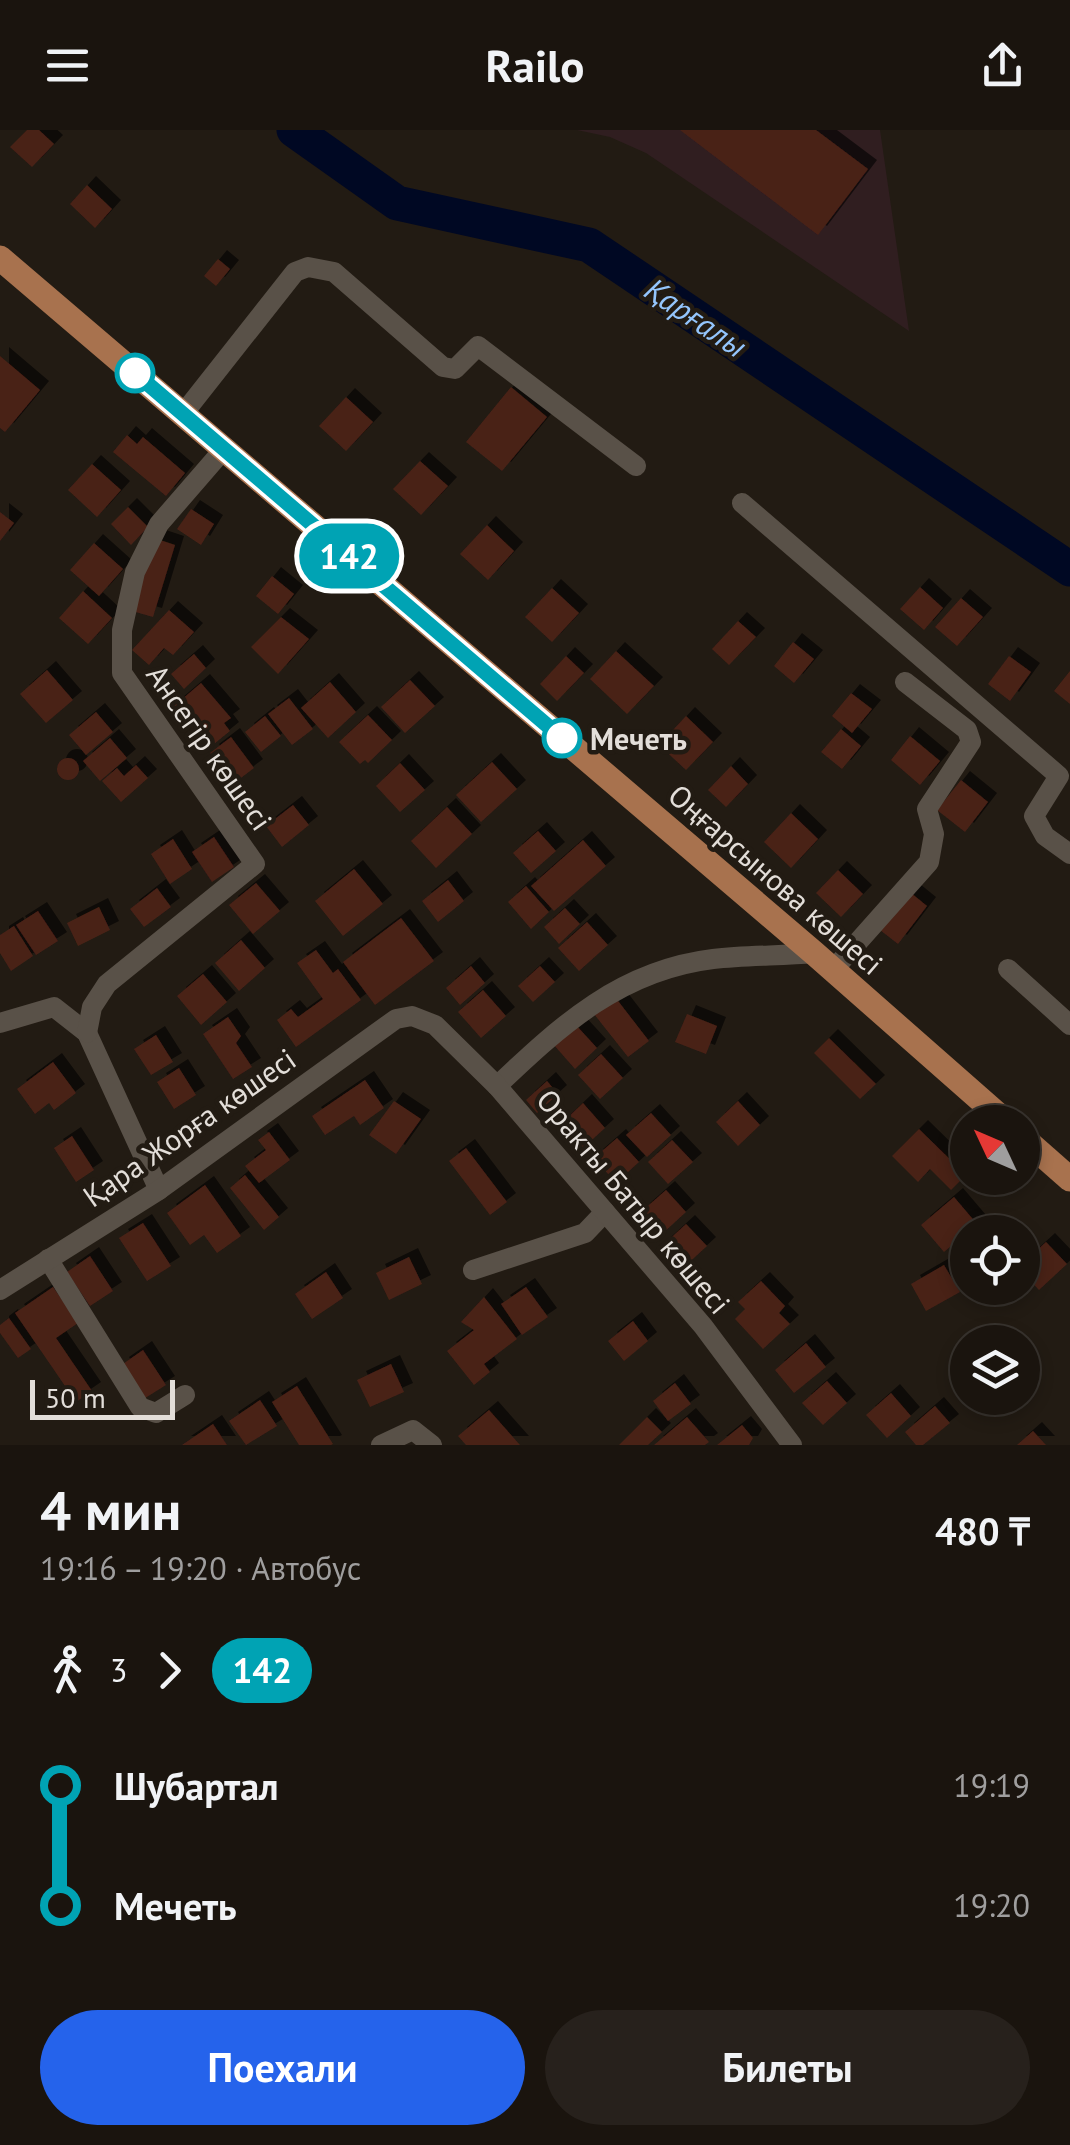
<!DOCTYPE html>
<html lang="ru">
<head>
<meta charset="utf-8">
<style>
	:root { --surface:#1a140e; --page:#27211c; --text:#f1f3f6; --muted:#9f9e9e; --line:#38332e; --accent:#2563eb }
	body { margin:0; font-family:"PT Sans",sans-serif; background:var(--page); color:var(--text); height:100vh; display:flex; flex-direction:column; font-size:38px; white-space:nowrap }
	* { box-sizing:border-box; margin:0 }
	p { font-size:32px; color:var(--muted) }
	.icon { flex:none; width:55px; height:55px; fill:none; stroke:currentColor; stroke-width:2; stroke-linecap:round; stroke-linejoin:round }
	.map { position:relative; height:1315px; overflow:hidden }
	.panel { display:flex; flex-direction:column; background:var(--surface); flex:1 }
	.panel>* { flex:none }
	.badge { padding:0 20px; border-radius:32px; font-size:35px; line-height:65px }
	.needle { width:65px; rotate:314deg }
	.fabs { position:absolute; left:950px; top:975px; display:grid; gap:20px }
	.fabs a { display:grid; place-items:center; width:90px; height:90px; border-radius:50%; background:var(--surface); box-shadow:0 5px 15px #0003,0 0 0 2px var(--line); font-size:50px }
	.scale { position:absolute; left:30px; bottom:25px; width:145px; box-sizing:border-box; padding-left:10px; border:5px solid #e3ded9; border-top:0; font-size:28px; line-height:35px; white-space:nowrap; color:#e3ded9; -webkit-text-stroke:8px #221b13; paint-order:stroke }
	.map>.badge { position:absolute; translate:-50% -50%; box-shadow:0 0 0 5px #fff }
	.legs { display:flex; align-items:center; gap:15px; height:110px; padding:0 40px; font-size:32px }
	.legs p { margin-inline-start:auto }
	.headline { display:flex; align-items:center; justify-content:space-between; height:170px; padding:0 40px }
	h1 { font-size:55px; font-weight:700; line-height:75px }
	.button { display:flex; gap:20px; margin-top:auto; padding:20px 40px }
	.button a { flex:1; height:115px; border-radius:60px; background:var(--accent); color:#fff; font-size:40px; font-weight:700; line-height:115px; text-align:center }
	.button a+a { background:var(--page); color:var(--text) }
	ul { padding:0 40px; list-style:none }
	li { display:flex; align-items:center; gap:35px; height:120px; font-size:38px }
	li i { display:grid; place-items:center; width:15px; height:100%; margin:0 12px; background:currentColor }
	li i::after { content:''; width:25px; height:25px; margin:-12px; border:8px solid; border-radius:50%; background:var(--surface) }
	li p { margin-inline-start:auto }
	li:first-child i { background:linear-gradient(#0000 50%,currentColor 0) }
	li:last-child i { background:linear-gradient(currentColor 50%,#0000 0) }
	header { display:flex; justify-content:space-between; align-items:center; height:130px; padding:0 40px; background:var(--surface); font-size:45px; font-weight:700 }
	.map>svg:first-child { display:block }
</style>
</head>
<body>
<header><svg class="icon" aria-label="menu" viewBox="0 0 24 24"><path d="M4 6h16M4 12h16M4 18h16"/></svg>Railo<svg class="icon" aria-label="share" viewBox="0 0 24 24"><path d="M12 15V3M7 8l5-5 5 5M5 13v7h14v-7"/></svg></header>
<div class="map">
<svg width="1070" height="1315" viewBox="0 0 1070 1315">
	<defs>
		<filter id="shadow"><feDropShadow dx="9" dy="-9" stdDeviation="0" flood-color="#0009"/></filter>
	</defs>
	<rect width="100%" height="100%" fill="#221b13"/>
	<polygon fill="#301e20" points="577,0 880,0 909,201 646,23 610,7"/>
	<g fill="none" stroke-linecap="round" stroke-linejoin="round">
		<polyline stroke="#000823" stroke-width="35" points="294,0 397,73 589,115 1070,439"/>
	</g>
	<g fill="#492117" filter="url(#shadow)">
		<polygon points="27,0 39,0 54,14 32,37 10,17"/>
		<polygon points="680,0 816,0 868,39 818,105"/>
		<polygon points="87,55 112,79 95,98 70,74"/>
		<polygon points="218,129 230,139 216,156 204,146"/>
		<polygon points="0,226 40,260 5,302 0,298"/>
		<polygon points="511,257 547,287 502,341 466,312"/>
		<polygon points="346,267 373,292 346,321 319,296"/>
		<polygon points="127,305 137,314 143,307 185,343 166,366 113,322"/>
		<polygon points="420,331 448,356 421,385 393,359"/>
		<polygon points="92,334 121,360 97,387 68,360"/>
		<polygon points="128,377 148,397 131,415 111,394"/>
		<polygon points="191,379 214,394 201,415 177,399"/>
		<polygon points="0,382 14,393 0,411"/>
		<polygon points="487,395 514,421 488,450 460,424"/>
		<polygon points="154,408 175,415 153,487 132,481"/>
		<polygon points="94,413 123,439 99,466 70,440"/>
		<polygon points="272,446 294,464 278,484 256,466"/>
		<polygon points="920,457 943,478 924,500 900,479"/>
		<polygon points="552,458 579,483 552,512 525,487"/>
		<polygon points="83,461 112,488 88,514 59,488"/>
		<polygon points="961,468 983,487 957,516 935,497"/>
		<polygon points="169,480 194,502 173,525 164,518 149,535 132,520"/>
		<polygon points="281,487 309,509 278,544 251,517"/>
		<polygon points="738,491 756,507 729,535 712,519"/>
		<polygon points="793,512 814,529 794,553 774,536"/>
		<polygon points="616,521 654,556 627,584 590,549"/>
		<polygon points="194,524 206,538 184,559 171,544"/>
		<polygon points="566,526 584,543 557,571 540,554"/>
		<polygon points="1009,526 1031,542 1010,571 988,554"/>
		<polygon points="47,540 73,570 46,593 20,564"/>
		<polygon points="1070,541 1070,574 1054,561"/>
		<polygon points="410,550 435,576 405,603 381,577"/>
		<polygon points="330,552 356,582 328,608 301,578"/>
		<polygon points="201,553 231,588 224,593 230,601 209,618 174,576"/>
		<polygon points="851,563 872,579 852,603 832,586"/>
		<polygon points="289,568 313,599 292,615 268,584"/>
		<polygon points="96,582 113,602 86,625 69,605"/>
		<polygon points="368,585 392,610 368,633 365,630 360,634 339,612"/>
		<polygon points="265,586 281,606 261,622 245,602"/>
		<polygon points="686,586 713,612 686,640 659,615"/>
		<polygon points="841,599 861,616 842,639 821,622"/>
		<polygon points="910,606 940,631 920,655 891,630"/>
		<polygon points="231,607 254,638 233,654 210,623"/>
		<polygon points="110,608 127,628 100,651 83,631"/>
		<circle cx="68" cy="639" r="11"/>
		<polygon points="492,632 517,659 481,692 456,665"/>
		<polygon points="400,633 425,660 400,682 376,656"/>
		<polygon points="136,635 148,648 121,672 102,651 117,638 124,646"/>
		<polygon points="731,636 748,654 726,677 708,660"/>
		<polygon points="961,650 988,672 965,702 937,680"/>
		<polygon points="293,675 309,695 282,717 266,696"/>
		<polygon points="447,677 472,704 436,738 411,711"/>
		<polygon points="791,683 818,709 791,738 764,712"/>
		<polygon points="538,701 556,721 531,743 513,723"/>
		<polygon points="214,707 234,737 212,752 192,722"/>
		<polygon points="173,709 192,739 170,754 151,724"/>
		<polygon points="583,710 606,736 554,781 531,756"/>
		<polygon points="354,739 383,774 343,806 315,771"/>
		<polygon points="838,740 863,764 841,787 816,763"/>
		<polygon points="448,750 464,771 438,792 422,771"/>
		<polygon points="256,753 280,781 253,804 229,775"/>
		<polygon points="526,756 549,782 531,799 508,772"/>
		<polygon points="157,758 171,777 144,797 130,779"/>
		<polygon points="911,763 927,776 898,814 880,800"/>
		<polygon points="99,777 110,800 78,816 67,793"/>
		<polygon points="565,778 580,794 559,814 544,797"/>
		<polygon points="38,781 58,811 36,825 16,795"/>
		<polygon points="401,788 434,831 375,875 343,832"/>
		<polygon points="587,792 608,815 579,841 558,818"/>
		<polygon points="14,796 33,826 11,841 0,823 0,805"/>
		<polygon points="241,810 265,838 239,861 215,833"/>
		<polygon points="316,820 333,843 338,839 361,870 296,917 277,890 291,879 298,887 323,869 297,833"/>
		<polygon points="471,836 485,853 460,875 446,858"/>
		<polygon points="540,836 555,852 533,872 518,856"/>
		<polygon points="203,844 227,872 201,895 177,866"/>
		<polygon points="483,860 506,886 481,908 458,882"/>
		<polygon points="615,867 649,911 628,927 594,884"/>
		<polygon points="687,884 717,896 706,924 675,912"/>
		<polygon points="228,887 241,906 236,913 252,937 233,949 203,904"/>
		<polygon points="575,894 597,918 575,939 553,914"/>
		<polygon points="156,905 173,932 151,945 134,919"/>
		<polygon points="829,908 876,954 860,969 814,923"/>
		<polygon points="601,924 623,948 600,969 578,945"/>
		<polygon points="53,932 76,963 54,980 49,973 35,984 17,959"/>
		<polygon points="179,938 196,965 174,979 157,952"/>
		<polygon points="365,950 384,978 360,995 354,986 325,1005 312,986"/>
		<polygon points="547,951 558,964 537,983 526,970"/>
		<polygon points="394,971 421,989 396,1024 369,1005"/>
		<polygon points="738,971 760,995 738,1016 716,992"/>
		<polygon points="583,973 605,998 583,1018 561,994"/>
		<polygon points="651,983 671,1005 647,1027 626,1005"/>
		<polygon points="919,999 966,1045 951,1060 930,1039 918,1052 892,1026"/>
		<polygon points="269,1002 290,1030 259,1053 245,1036 266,1020 258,1010"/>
		<polygon points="72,1006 94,1040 76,1052 54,1018"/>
		<polygon points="617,1008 639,1032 616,1053 594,1028"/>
		<polygon points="672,1010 693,1032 668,1054 648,1032"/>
		<polygon points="466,1018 507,1072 490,1085 449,1031"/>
		<polygon points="245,1045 279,1087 264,1100 230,1058"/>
		<polygon points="205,1055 241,1106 217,1123 204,1105 190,1115 167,1083"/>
		<polygon points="666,1060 686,1082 662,1104 641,1082"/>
		<polygon points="954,1067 977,1094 944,1122 921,1095"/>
		<polygon points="143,1093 171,1136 147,1151 119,1108"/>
		<polygon points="686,1094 707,1116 682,1139 662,1116"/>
		<polygon points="1046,1112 1067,1134 1039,1160 1022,1142 1022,1134"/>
		<polygon points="90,1126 113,1161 90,1176 67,1142"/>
		<polygon points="409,1127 422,1154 389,1170 376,1143"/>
		<polygon points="944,1135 960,1162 926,1181 911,1154"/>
		<polygon points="326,1142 343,1168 312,1189 295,1164"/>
		<polygon points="761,1151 785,1176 779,1183 790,1194 763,1219 735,1189 745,1179 738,1172"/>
		<polygon points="53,1157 78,1193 56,1208 92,1261 76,1272 15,1183"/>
		<polygon points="526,1157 548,1187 522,1205 501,1174"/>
		<polygon points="484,1167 517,1209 484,1234 490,1242 474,1255 447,1221 474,1200 461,1192"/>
		<polygon points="9,1188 31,1219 18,1228 0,1203 0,1195"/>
		<polygon points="633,1191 648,1211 624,1231 608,1211"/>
		<polygon points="806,1213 826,1237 794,1263 775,1240"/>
		<polygon points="143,1220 166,1255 142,1270 120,1236"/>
		<polygon points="391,1234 404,1262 370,1277 357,1250"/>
		<polygon points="827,1251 847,1273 823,1295 802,1273"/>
		<polygon points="675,1253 691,1274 668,1291 653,1271"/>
		<polygon points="297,1256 333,1314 331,1315 299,1315 272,1272"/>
		<polygon points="891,1263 911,1286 887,1308 866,1285"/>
		<polygon points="260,1270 277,1296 246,1315 229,1291"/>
		<polygon points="935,1276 950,1293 923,1315 916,1315 905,1302"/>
		<polygon points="489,1280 520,1315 466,1315 458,1306"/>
		<polygon points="647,1287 662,1302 648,1315 619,1315"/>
		<polygon points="687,1287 709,1312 705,1315 654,1315"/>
		<polygon points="213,1294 227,1315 182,1315"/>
		<polygon points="742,1295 753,1308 749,1315 717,1315"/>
		<polygon points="1033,1301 1046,1315 1017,1315"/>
	</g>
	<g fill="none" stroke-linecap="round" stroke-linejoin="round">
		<g stroke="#595148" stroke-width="20">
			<polyline points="183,284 295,142 308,137 334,142 443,237 455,239 478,216 636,336"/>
			<polyline points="742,373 1059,646 1034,686 1045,706 1070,724"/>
			<polyline points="1008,839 1070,895"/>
			<polyline points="833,840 929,732 934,704 927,679 971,612 967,600 905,552"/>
			<polyline points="0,893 54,877 87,903 159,1060"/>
			<polyline points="87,903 92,877 107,854 255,734 122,543 122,500 135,442 159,394 224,319"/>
			<path d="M497,956C561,895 621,840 713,829C747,825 781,826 814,823"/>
			<polyline points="48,1129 140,1277 156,1283 185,1265"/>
			<polyline points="473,1140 585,1103 605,1082"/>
			<polyline points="0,1160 159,1060 396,889 412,886 435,895 497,956 703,1196 792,1315"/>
			<polyline points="381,1315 413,1300 432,1315"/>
		</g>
		<g stroke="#a8724e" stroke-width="25">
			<polyline points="0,128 814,823 1006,992"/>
			<polyline points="1022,1007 1070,1049"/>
		</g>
	</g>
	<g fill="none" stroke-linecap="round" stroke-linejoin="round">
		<g stroke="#fff" stroke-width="22">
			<polyline id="line-1" points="135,243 562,608"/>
		</g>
		<use href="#line-1" stroke="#00a3b4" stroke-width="15"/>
	</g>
	<g fill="#fff" stroke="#00a3b4" stroke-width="5">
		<circle cx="135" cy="243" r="18"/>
		<circle cx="562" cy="608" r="18"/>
	</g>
	<g text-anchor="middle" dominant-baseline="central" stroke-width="9" stroke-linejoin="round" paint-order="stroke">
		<g font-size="30" font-weight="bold" fill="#e3ded9" stroke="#221b13" text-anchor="start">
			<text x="590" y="608">Мечеть</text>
		</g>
		<g font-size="30" fill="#e3ded9" stroke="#221b13">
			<text transform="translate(210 617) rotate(55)">Ансегір көшесі</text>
			<text transform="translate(776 749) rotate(41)">Оңғарсынова көшесі</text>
			<text transform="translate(189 997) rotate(-35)">Қара Жорға көшесі</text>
			<text transform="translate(634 1071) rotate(50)">Оракты Батыр көшесі</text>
		</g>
		<g font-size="32" font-style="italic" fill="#94c5fc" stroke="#221b13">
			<text transform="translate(696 187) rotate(34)">Қарғалы</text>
		</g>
	</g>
</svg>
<div class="fabs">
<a><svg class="needle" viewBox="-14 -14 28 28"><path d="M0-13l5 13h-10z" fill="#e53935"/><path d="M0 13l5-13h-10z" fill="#9f9e9e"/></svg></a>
<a><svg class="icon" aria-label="locate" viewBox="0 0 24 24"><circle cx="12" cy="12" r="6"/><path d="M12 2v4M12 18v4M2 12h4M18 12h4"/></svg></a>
<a><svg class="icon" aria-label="layers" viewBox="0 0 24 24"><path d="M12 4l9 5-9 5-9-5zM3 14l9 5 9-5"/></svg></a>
</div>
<div class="scale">50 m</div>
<b class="badge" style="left:349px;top:426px;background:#00a3b4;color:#fff">142</b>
</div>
<section class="panel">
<div class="headline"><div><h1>4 мин</h1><p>19:16 – 19:20 · Автобус</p></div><b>480 ₸</b></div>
<div class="legs"><svg class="icon" aria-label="walk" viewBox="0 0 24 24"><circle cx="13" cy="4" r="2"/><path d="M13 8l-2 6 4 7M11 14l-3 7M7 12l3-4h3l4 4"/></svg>3<svg class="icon" aria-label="forward" viewBox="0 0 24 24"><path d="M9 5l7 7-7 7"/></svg><b class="badge" style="background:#00a3b4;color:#fff">142</b></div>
<ul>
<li><i style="color:#00a3b4"></i><b>Шубартал</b><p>19:19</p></li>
<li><i style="color:#00a3b4"></i><b>Мечеть</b><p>19:20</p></li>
</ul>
<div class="button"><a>Поехали</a><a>Билеты</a></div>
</section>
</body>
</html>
